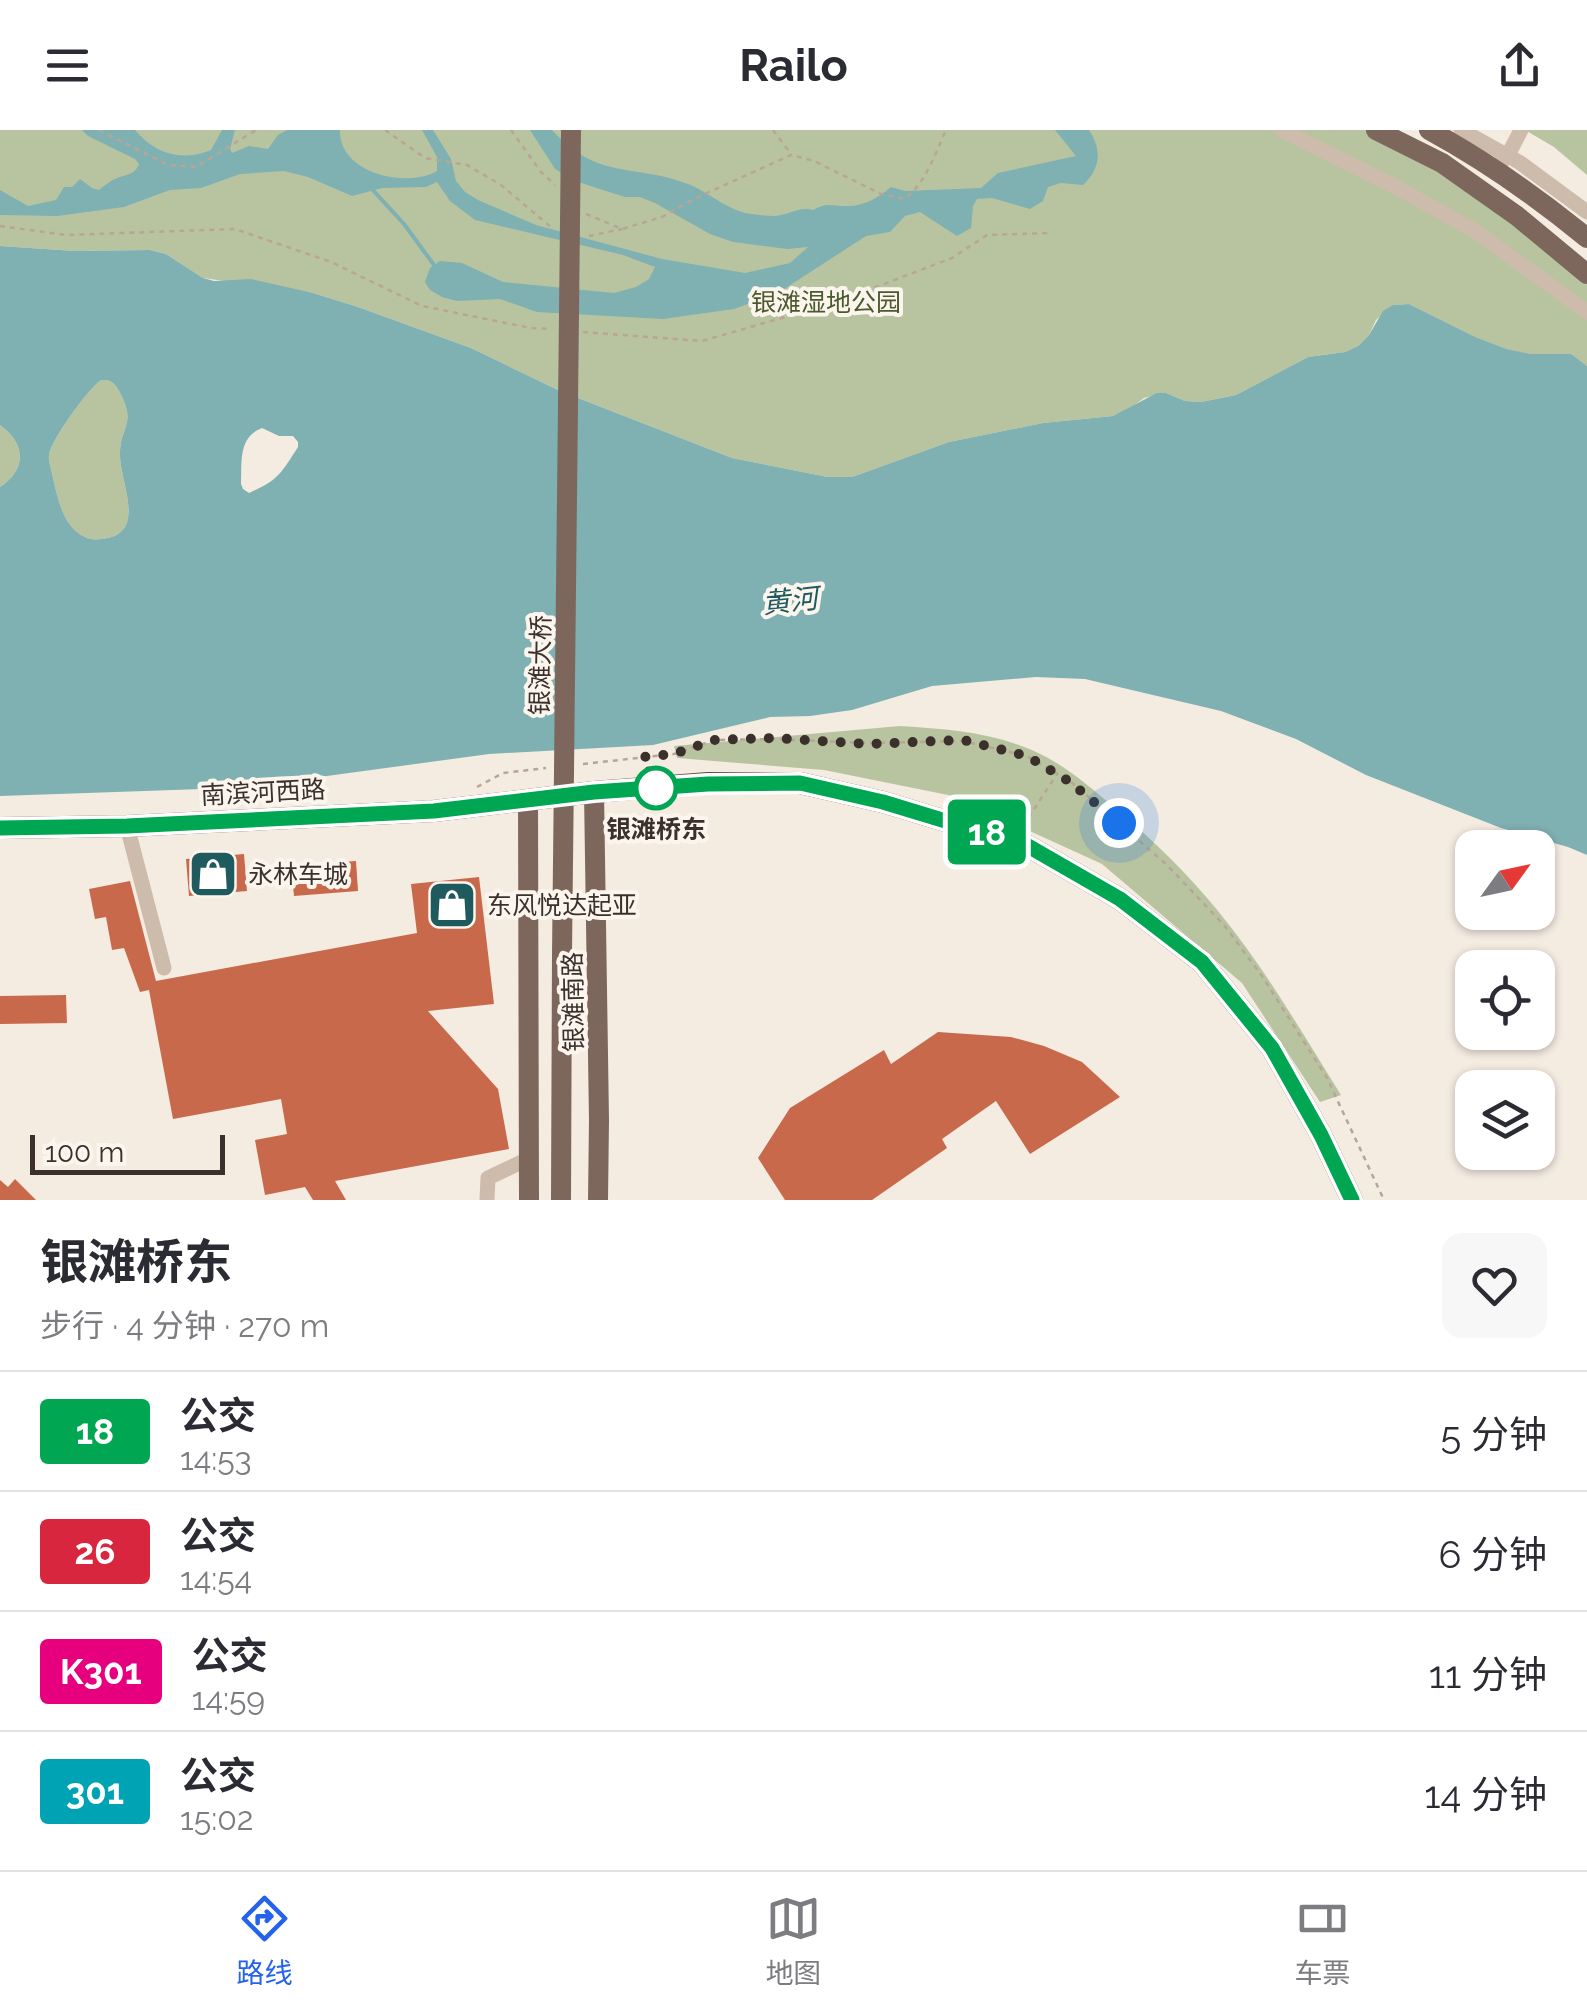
<!DOCTYPE html>
<html lang="zh">
<head>
<meta charset="utf-8">
<style>
	:root { --surface:#fff; --page:#f7f7f7; --text:#2b2b33; --muted:#7c7c81; --line:#e1e1e2; --accent:#2563eb }
	body { margin:0; font-family:Raleway,"Noto Sans SC",sans-serif; background:var(--page); color:var(--text); height:100vh; display:flex; flex-direction:column; font-size:38px; white-space:nowrap }
	* { box-sizing:border-box; margin:0 }
	p { font-size:32px; color:var(--muted) }
	.icon { flex:none; width:55px; height:55px; fill:none; stroke:currentColor; stroke-width:2; stroke-linecap:round; stroke-linejoin:round }
	.map { position:relative; height:1070px; overflow:hidden }
	.details { display:flex; flex-direction:column; background:var(--surface); flex:1 }
	.details>* { flex:none }
	.badge { padding:0 20px; border-radius:8px; font-size:35px; line-height:65px }
	.needle { width:65px; rotate:57deg }
	.controls { position:absolute; left:1455px; top:700px; display:grid; gap:20px }
	.controls a { display:grid; place-items:center; width:100px; height:100px; border-radius:20px; background:var(--surface); box-shadow:0 2px 8px #0004; font-size:50px }
	.scale { position:absolute; left:30px; bottom:25px; width:195px; box-sizing:border-box; padding-left:10px; border:5px solid #3b302b; border-top:0; font-size:28px; line-height:35px; white-space:nowrap; color:#3b302b; -webkit-text-stroke:8px #fbf5ee; paint-order:stroke }
	.you { position:absolute; width:50px; height:50px; margin:-25px; border:8px solid #fff; border-radius:50%; background:#1a73e8; box-shadow:0 0 0 15px #1a73e833 }
	.map>.badge { position:absolute; translate:-50% -50%; box-shadow:0 0 0 5px #fff }
	.round { display:grid; place-items:center; flex:none; width:105px; height:105px; border-radius:20px; background:var(--page) }
	.overview { display:flex; align-items:center; justify-content:space-between; height:170px; padding:0 40px }
	h1 { font-size:48px; font-weight:700; line-height:75px }
	ul { padding:0; list-style:none }
	li { display:flex; align-items:center; gap:30px; height:120px; padding:0 40px; border-top:2px solid var(--line) }
	li div { flex:1 }
	li b { display:block; font-size:38px }
	li em { font-style:normal }
	li .badge { min-width:110px; font-weight:700; text-align:center }
	header { display:flex; justify-content:space-between; align-items:center; height:130px; padding:0 40px; background:var(--surface); font-size:45px; font-weight:700 }
	.menu { display:flex; justify-content:space-around; align-items:center; height:140px; border-top:2px solid var(--line); background:var(--surface); font-size:28px; color:var(--muted) }
	.menu a { display:grid; justify-items:center; gap:5px }
	.menu .selected { color:var(--accent) }
	.map>svg:first-child { display:block }
</style>
</head>
<body>
<header><svg class="icon" aria-label="menu" viewBox="0 0 24 24"><path d="M4 6h16M4 12h16M4 18h16"/></svg>Railo<svg class="icon" aria-label="share" viewBox="0 0 24 24"><path d="M12 15V3M7 8l5-5 5 5M5 13v7h14v-7"/></svg></header>
<div class="map">
<svg width="1587" height="1070" viewBox="0 0 1587 1070">
	<rect width="100%" height="100%" fill="#f4ebe1"/>
	<g fill="#b8c4a0">
		<polygon points="0,0 1376,0 1429,26 1587,146 1587,236 1570,224 1530,225 1507,219 1474,207 1409,174 1393,175 1376,190 1369,205 1358,216 1345,222 1308,227 1236,265 1201,272 1185,271 1166,263 1144,268 1128,280 1113,286 1043,293 949,312 852,347 828,347 732,328 560,261 471,218 358,177 313,163 203,148 166,124 150,120 75,121 0,116"/>
		<polygon points="1525,0 1587,0 1587,45 1554,17"/>
		<path d="M101,250C111,250 114,252 119,261C138,295 119,296 120,327C121,353 145,400 108,408C101,409 92,411 85,407C63,397 58,369 53,348C52,341 48,332 49,325C51,310 88,259 101,250Z"/>
		<path d="M0,295C26,314 27,339 0,357Z"/>
		<path d="M900,596C947,599 991,602 1034,621C1065,635 1090,657 1115,678C1152,709 1188,744 1218,781C1265,838 1302,903 1341,965L1320,972L1242,853L1102,734L953,666L824,640L677,628L674,616Z"/>
	</g>
	<g fill="#7fb0b2" fill-rule="evenodd">
		<path d="M82,0H135C155,24 181,32 211,20L222,0H235L230,19L232,23L249,16L268,19L278,5L287,0H340C338,43 406,59 437,41V27L422,0H433L451,29L456,51L465,62L478,70L536,95L662,129L745,143L790,133L808,117L787,119L733,112L710,104L655,73L640,67H625L575,51L555,39L530,0H552C598,51 633,33 688,54C709,62 728,81 751,84C759,85 767,86 775,86C788,85 800,76 813,80C828,72 829,76 845,76C863,77 878,68 891,57L905,61L981,58L998,43L1076,26L1055,0H1089C1102,20 1101,38 1083,55L1061,53L1048,57L1043,71L1030,79L992,68L977,69L973,76L971,98L957,106L920,82L905,86L890,102L866,106L778,163L734,179L663,189L537,182L500,169L457,171L442,167L430,160L425,152L430,138L440,131L462,133L503,152L614,163L636,157L649,149L655,137L623,125L475,90L450,71L437,52L426,57L382,58L352,66L308,47L284,41L240,44L201,58L170,60L124,77L57,86L0,85V60L28,76L56,70L64,57H72L80,49L92,58L99,60C104,56 110,51 117,48C127,44 135,45 139,34L135,29L88,6Z"/>
		<path d="M0,116L75,121L150,120L166,124L203,148L214,151L251,149L313,163L358,177L471,218L560,261L732,328L828,347H852L949,312L1043,293L1113,286L1157,263H1166L1185,271L1201,272L1236,265L1308,227L1345,222L1358,216L1369,205L1383,181L1393,175L1409,174L1475,207L1507,219L1530,224H1571L1587,236V725L1568,717L1501,698L1366,645L1296,609L1221,581L1085,549L1036,547L932,556L852,580L810,586L770,587L653,615L489,624L290,651L202,659L0,666V357C27,339 26,314 0,295ZM101,250C111,250 114,252 119,261C138,295 119,296 120,327C121,353 145,400 108,408C101,409 92,411 85,407C63,397 58,369 53,348C52,341 48,332 49,325C51,310 88,259 101,250ZM262,298L279,306H293L298,312V317C281,343 279,350 249,363L243,359L241,354C242,332 238,307 262,298Z"/>
	</g>
	<g fill="none" stroke-linecap="round" stroke-linejoin="round">
		<polyline stroke="#7fb0b2" stroke-width="4" points="371,58 404,94 434,135"/>
	</g>
	<g fill="#c8694b">
		<polygon points="244,724 247,761 189,766 186,729"/>
		<polygon points="356,731 358,761 294,766 291,736"/>
		<polygon points="479,747 494,874 428,881 498,959 509,1019 335,1051 346,1070 313,1070 305,1057 265,1065 255,1010 287,1004 281,969 173,989 149,860 140,862 124,818 112,820 106,787 95,789 89,759 130,751 156,851 417,803 411,754"/>
		<polygon points="66,865 67,893 0,894 0,866"/>
		<polygon points="938,902 1011,907 1044,916 1082,932 1120,967 1030,1024 996,971 942,1009 947,1018 872,1070 785,1070 758,1028 790,978 884,920 891,934"/>
		<polygon points="15,1049 36,1070 0,1070 0,1050 8,1057"/>
	</g>
	<g fill="none" stroke-linecap="round" stroke-linejoin="round">
		<g stroke="#b9a596" stroke-width="2.5" stroke-dasharray="5 5" stroke-linecap="butt">
			<polyline points="99,0 168,35 196,37 256,0"/>
			<polyline points="511,0 541,42 555,55"/>
			<polyline points="773,0 791,24"/>
			<path d="M586,84L622,99L662,87L696,68L791,25L814,31L881,64L904,69C925,55 936,22 946,0"/>
			<polyline points="0,96 66,105 235,99 331,132 422,176 531,198 550,199"/>
			<polyline points="583,202 702,211 837,172 952,128 987,105 1051,103"/>
			<polyline points="583,634 674,624 714,610 773,609 868,613 963,611 1027,626 1070,651 1167,735 1224,795 1262,846 1327,948 1384,1070"/>
			<polyline points="477,657 503,643 546,638"/>
			<polyline points="1023,696 1057,644"/>
		</g>
		<g stroke="#cdbbac" stroke-width="15">
			<polyline points="1282,0 1396,57 1475,101 1587,182"/>
			<polyline points="1461,0 1519,32 1587,82"/>
			<polyline points="1501,32 1507,27 1521,0"/>
			<polyline points="127,696 164,838"/>
			<polyline points="487,1070 488,1048 528,1029"/>
		</g>
		<g stroke="#7d675c" stroke-width="20">
			<polyline points="1376,0 1442,33 1517,86 1587,144"/>
			<path d="M1429,0C1486,31 1537,67 1587,108"/>
			<polyline points="594,662 599,990 598,1070"/>
			<polyline points="528,670 529,1070"/>
		</g>
		<polyline stroke="#5c4a42" stroke-width="22" points="0,698 127,696 434,681 594,662 708,653 800,653 883,672 1028,716 1120,769 1202,832 1272,918 1321,1005 1352,1070"/>
		<g stroke="#b9a596" stroke-width="2.5" stroke-dasharray="5 5" stroke-linecap="butt">
			<polyline points="385,0 425,28 467,35 501,55 552,98"/>
			<polyline points="589,106 622,99"/>
		</g>
		<polyline stroke="#7d675c" stroke-width="20" points="561,1070 562,824 571,0"/>
	</g>
	<g fill="none" stroke-linecap="round" stroke-linejoin="round">
		<g stroke="#fff" stroke-width="22">
			<polyline id="line" points="0,698 127,696 434,681 594,662 708,654 800,653 883,672 1028,716 1120,769 1202,832 1272,918 1321,1005 1352,1070"/>
		</g>
		<use href="#line" stroke="#00a651" stroke-width="15"/>
		<polyline stroke="#3b302b" stroke-width="10" stroke-dasharray="0 18" points="656,658 643,627 674,624 714,610 773,608 868,614 963,610 1027,626 1070,652 1119,693"/>
	</g>
	<defs>
		<g id="shop-square" transform="scale(2.5)"><rect x="-9" y="-9" width="18" height="18" rx="4" fill="#1f5a5e" stroke="#fbf5ee"/><path d="M-5-2.5h2.3a2.7 3.5 0 0 1 5.4 0H5L5.5 6h-11ZM-1.5-2.5h3a1.5 2.3 0 0 0-3 0Z" fill="#fff"/></g>
	</defs>
	<g fill-rule="evenodd">
		<use href="#shop-square" x="213" y="744"/>
		<use href="#shop-square" x="452" y="775"/>
	</g>
	<circle fill="#fff" stroke="#00a651" stroke-width="5" cx="656" cy="658" r="20"/>
	<g text-anchor="middle" dominant-baseline="central" stroke-width="8" stroke-linejoin="round" paint-order="stroke">
		<g font-size="25" fill="#4a5a2e" stroke="#fbf5ee">
			<text x="826" y="172">银滩湿地公园</text>
		</g>
		<g font-size="25" fill="#3b302b" stroke="#fbf5ee">
			<text transform="translate(540 535) rotate(-89)">银滩大桥</text>
			<text transform="translate(263 662) rotate(-3)">南滨河西路</text>
			<text transform="translate(573 872) rotate(-91)">银滩南路</text>
		</g>
		<g font-size="25" font-weight="bold" fill="#3b302b" stroke="#fbf5ee">
			<text x="656" y="699">银滩桥东</text>
		</g>
		<g font-size="25" fill="#3b302b" stroke="#fbf5ee" text-anchor="start">
			<text x="248" y="744">永林车城</text>
			<text x="487" y="775">东风悦达起亚</text>
		</g>
		<g font-size="28" font-style="italic" fill="#1f5a5e" stroke="#fbf5ee">
			<text transform="translate(790 471) rotate(-6)">黄河</text>
		</g>
	</g>
</svg>
<div class="controls">
<a><svg class="needle" viewBox="-14 -14 28 28"><path d="M0-13l5 13h-10z" fill="#e53935"/><path d="M0 13l5-13h-10z" fill="#7c7c81"/></svg></a>
<a><svg class="icon" aria-label="locate" viewBox="0 0 24 24"><circle cx="12" cy="12" r="6"/><path d="M12 2v4M12 18v4M2 12h4M18 12h4"/></svg></a>
<a><svg class="icon" aria-label="layers" viewBox="0 0 24 24"><path d="M12 4l9 5-9 5-9-5zM3 14l9 5 9-5"/></svg></a>
</div>
<div class="scale">100 m</div>
<div class="you" style="left:1119px;top:693px"></div>
<b class="badge" style="left:987px;top:702px;background:#00a651;color:#fff">18</b>
</div>
<section class="details">
<div class="overview"><div><h1>银滩桥东</h1><p>步行 · 4 分钟 · 270 m</p></div><a class="round"><svg class="icon" aria-label="heart" viewBox="0 0 24 24"><path d="M12 20l-8-8c-3-5 5-10 8-4 3-6 11-1 8 4z"/></svg></a></div>
<ul>
<li><span class="badge" style="background:#00a651;color:#fff">18</span><div><b>公交</b><p>14:53</p></div><em>5 分钟</em></li>
<li><span class="badge" style="background:#d7263d;color:#fff">26</span><div><b>公交</b><p>14:54</p></div><em>6 分钟</em></li>
<li><span class="badge" style="background:#e6007e;color:#fff">K301</span><div><b>公交</b><p>14:59</p></div><em>11 分钟</em></li>
<li><span class="badge" style="background:#00a3b4;color:#fff">301</span><div><b>公交</b><p>15:02</p></div><em>14 分钟</em></li>
</ul>
</section>
<nav class="menu">
<a class="selected"><svg class="icon" aria-label="directions" viewBox="0 0 24 24"><path d="M12 3l9 9-9 9-9-9zM9 14v-3h6M13 9l2 2-2 2"/></svg>路线</a>
<a><svg class="icon" aria-label="map" viewBox="0 0 24 24"><path d="M3 6l6-2 6 2 6-2v14l-6 2-6-2-6 2zM9 4v14M15 6v14"/></svg>地图</a>
<a><svg class="icon" aria-label="tickets" viewBox="0 0 24 24"><path d="M3 7h18v10H3zM15 7v10"/></svg>车票</a>
</nav>
</body>
</html>
